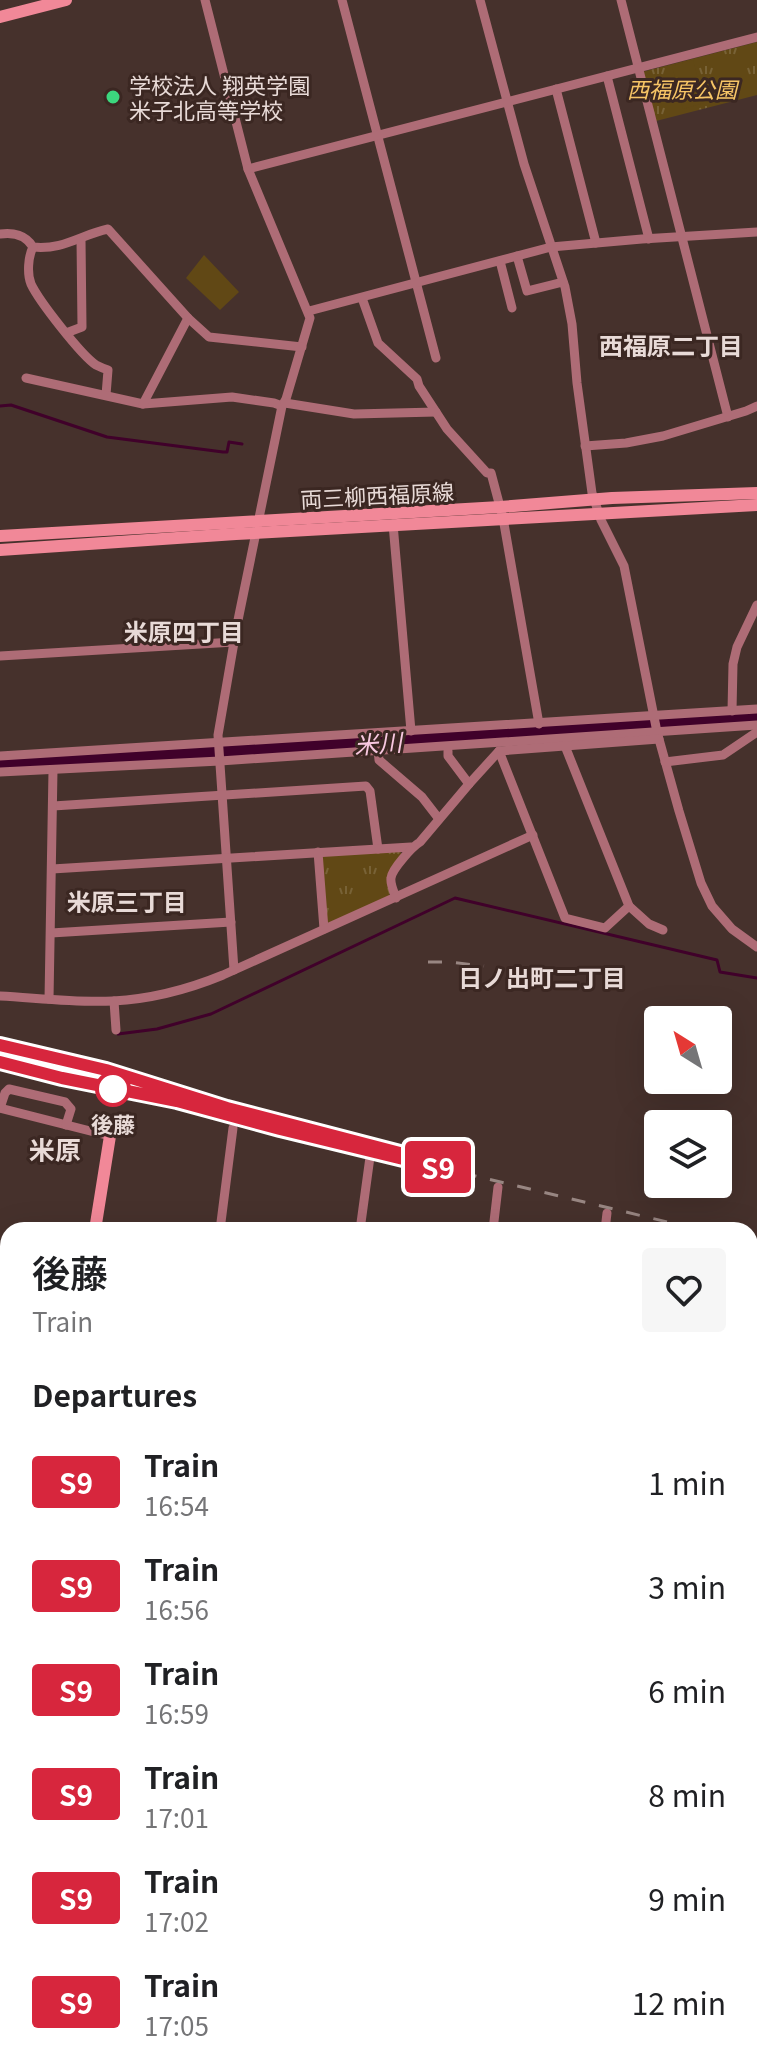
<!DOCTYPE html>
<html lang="en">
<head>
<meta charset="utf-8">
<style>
	:root { --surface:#fff; --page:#f6f6f6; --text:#202124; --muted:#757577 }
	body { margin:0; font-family:Georgia,"Noto Sans JP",serif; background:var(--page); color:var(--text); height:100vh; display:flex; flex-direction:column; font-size:30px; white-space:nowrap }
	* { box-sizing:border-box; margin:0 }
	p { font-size:26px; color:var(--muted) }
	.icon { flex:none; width:44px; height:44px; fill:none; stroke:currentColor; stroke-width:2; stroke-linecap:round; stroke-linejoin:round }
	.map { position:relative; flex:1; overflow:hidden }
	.side { position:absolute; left:0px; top:1222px; width:758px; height:848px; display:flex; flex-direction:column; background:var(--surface); border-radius:24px 24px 0 0; box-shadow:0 8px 32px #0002 }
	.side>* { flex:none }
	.badge { padding:0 16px; border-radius:6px; font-size:28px; line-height:52px }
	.needle { width:52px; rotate:323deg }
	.fabs { position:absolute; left:644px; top:1006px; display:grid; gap:16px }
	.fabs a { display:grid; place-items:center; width:88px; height:88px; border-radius:8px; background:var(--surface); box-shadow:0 8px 32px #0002; font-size:40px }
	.map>.badge { position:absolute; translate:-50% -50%; box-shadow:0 0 0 4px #fff }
	h2 { padding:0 32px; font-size:30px; line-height:72px }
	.round { display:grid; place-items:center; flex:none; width:84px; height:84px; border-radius:8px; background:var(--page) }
	.headline { display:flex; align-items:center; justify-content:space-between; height:136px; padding:0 32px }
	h1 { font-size:38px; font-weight:600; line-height:60px }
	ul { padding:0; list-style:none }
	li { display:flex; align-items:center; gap:24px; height:104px; padding:0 32px }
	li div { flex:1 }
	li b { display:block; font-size:30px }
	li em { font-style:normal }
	li .badge { min-width:88px; font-weight:700; text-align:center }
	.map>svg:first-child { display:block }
</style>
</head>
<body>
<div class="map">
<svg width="757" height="2070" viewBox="0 0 757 2070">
	<defs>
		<pattern id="grass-tufts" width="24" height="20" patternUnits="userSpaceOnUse" patternTransform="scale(2)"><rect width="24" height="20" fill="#614815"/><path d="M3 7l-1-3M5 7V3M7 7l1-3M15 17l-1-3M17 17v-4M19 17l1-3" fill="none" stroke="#786236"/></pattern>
	</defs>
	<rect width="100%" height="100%" fill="#46312c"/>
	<g fill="url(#grass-tufts)">
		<polygon points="757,42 757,95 656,121 642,72"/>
		<polygon points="400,851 402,856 389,896 329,923 326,922 322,858 324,856"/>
	</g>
	<g fill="#614815">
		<polygon points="693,60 704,103 683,109 672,66"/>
		<polygon points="204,255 239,292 220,310 186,278"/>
	</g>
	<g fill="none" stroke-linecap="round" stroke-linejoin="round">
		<g stroke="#40012a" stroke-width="3">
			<polyline points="0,406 11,405 107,437 223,452 227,452 229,442 242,444"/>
			<polyline points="118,1034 157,1029 211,1014 455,898 717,960 720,972 757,978"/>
		</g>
		<polyline stroke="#40012a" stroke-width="16" points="0,766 102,761 757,719"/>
		<g stroke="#ae6c76" stroke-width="9">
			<polyline points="205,0 248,169 310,318 286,399 282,406 237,625 218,735 234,970"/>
			<polyline points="342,0 436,358"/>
			<polyline points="480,0 524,164 565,287 572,324 577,383 592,493 601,520 624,566 657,732 679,811 701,883 712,906 732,929 757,947"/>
			<polyline points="621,0 728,417"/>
			<polyline points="607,76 649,239"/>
			<polyline points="556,89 596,243"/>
			<polyline points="248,169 757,37"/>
			<path d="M0,234C13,232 26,235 33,247C64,250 80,235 108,229L188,318L209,337L302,347"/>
			<path d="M33,247C28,257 27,274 31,284C39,301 81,355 96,365C98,366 105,369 108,370L106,395"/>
			<polyline points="517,256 527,291 563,282"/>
			<polyline points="500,261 512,308"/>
			<polyline points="362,298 378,343 417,379 419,386 447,429 487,473 491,473 503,518 539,724"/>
			<polyline points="309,311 551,247 642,239 757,232"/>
			<polyline points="66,333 82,327 81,239"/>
			<polyline points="26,378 143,404 232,397 274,403 282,406"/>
			<polyline points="285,403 354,414 436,412"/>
			<polyline points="143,404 188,318"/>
			<polyline points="585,446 626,443 663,436 746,411 757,406"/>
			<polyline points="393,524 411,731"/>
			<polyline points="0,656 234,642"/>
			<polyline points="732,711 733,664 737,647 757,605"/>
			<polyline points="378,750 379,760 422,797 439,819"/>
			<polyline points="448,751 448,756 469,784"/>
			<polyline points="499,751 565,918 605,928 629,906 565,746"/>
			<polyline points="0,756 757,709"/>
			<polyline points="665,762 723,755 757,732"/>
			<polyline points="0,772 220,761 757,725"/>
			<polyline points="53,806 366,786 370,791 378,849"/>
			<polyline points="318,852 324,929"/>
			<polyline points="52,869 411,847"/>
			<path d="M396,898C394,892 390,884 391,878C392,869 412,847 420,842L469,784L499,751L659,739"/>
			<polyline points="629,906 649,924 663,930"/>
			<polyline points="51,933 231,922"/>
			<path d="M0,996C37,998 76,1003 113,1001C151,999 189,989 223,975L533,835"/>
			<polyline points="49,999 53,770"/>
			<polyline points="114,1001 116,1030"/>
			<polyline points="0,1108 110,1136"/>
			<polyline points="0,1108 5,1093 9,1089 65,1102 71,1109 66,1125"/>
			<polyline points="220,1230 233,1128"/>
			<polyline points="360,1230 370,1157"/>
			<polyline points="493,1230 498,1187"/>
			<polyline points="605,1230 607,1213"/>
			<polyline points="750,1354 757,1355"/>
			<polyline points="0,1412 8,1413"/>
			<polyline points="750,1508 757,1448"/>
			<polyline points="0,1696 8,1697"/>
			<polyline points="750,1793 757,1794"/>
			<polyline points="0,1839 8,1840"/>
			<polyline points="750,1936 757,1936"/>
			<polyline points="750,1984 757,1994"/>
			<polyline points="750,2046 757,2047"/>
			<polyline points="28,2062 32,2070"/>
			<polyline points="257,2062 258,2070"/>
			<polyline points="339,2062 340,2070"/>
			<polyline points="480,2062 482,2070"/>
			<polyline points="721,2062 723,2070"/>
			<polyline points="6,2070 24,2062"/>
			<polyline points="199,2070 215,2062"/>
			<polyline points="633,2070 651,2062"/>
		</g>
		<g stroke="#f18898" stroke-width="12">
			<polyline points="0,17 66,0"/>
			<polyline points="0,536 500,507 612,498 757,493"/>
			<polyline points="0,550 236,534 757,505"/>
			<polyline points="95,1230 110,1136"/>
			<polyline points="0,1533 8,1534"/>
			<polyline points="0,1545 8,1546"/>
			<polyline points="750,1637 757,1638"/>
			<polyline points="0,1830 8,1780"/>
		</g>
		<g stroke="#988682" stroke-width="3" stroke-dasharray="14 14" stroke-linecap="butt">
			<polyline points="428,962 449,962 484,966"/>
			<polyline points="14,1044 36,1054 106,1070 163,1089"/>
			<polyline points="0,1062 62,1078 177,1101 325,1140 701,1230"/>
			<polyline points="750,1242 757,1244"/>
		</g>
	</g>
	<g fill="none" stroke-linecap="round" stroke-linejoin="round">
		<g stroke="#fff" stroke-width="18">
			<polyline id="line" points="0,1045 106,1070 227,1108 400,1153 440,1168 280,1129 177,1101 62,1078 0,1062"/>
		</g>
		<use href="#line" stroke="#d7263d" stroke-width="12"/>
	</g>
	<circle fill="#3cd77e" stroke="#3b2722" stroke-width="3" cx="113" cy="97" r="8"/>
	<circle fill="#fff" stroke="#d7263d" stroke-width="4" cx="113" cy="1089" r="16"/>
	<g text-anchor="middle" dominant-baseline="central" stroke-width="6" stroke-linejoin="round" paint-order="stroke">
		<g font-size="22" fill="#e8dad7" stroke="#3b2722" text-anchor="start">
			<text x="129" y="84">学校法人 翔英学園<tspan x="129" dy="25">米子北高等学校</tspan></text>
		</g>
		<g font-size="22" font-style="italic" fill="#f7c566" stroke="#3b2722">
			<text x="682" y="88">西福原公園</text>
		</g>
		<g font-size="22" fill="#e8dad7" stroke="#3b2722">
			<text transform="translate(377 494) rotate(-3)">両三柳西福原線</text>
		</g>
		<g font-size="22" font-weight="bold" fill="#e8dad7" stroke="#3b2722">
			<text x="113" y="1123">後藤</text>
		</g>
		<g font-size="24" font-weight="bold" fill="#e8dad7" stroke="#3b2722">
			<text x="671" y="344">西福原二丁目</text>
			<text x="184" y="630">米原四丁目</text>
			<text x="127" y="900">米原三丁目</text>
			<text x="542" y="976">日ノ出町二丁目</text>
		</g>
		<g font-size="24" font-style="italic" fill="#f8c8e0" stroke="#3b2722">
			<text transform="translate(378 742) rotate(-4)">米川</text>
		</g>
		<g font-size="26" font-weight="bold" fill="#e8dad7" stroke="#3b2722">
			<text x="55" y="1148">米原</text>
		</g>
	</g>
</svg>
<div class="fabs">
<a><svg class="needle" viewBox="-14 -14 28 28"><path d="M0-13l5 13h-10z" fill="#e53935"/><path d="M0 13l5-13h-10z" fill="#757577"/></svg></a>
<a><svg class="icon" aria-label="layers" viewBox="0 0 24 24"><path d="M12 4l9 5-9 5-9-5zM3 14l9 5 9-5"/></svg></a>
</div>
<b class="badge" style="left:438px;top:1167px;background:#d7263d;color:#fff">S9</b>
<section class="side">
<div class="headline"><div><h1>後藤</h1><p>Train</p></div><a class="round"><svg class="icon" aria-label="heart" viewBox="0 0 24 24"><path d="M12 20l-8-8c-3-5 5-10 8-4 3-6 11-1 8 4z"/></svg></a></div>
<h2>Departures</h2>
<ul>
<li><span class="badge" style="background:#d7263d;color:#fff">S9</span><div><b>Train</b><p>16:54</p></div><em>1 min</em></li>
<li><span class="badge" style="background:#d7263d;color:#fff">S9</span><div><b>Train</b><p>16:56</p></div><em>3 min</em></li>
<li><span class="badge" style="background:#d7263d;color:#fff">S9</span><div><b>Train</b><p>16:59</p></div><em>6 min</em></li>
<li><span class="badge" style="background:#d7263d;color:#fff">S9</span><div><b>Train</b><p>17:01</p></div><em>8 min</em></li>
<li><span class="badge" style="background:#d7263d;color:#fff">S9</span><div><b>Train</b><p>17:02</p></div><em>9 min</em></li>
<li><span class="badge" style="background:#d7263d;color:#fff">S9</span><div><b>Train</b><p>17:05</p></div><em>12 min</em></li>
</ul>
</section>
</div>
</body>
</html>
